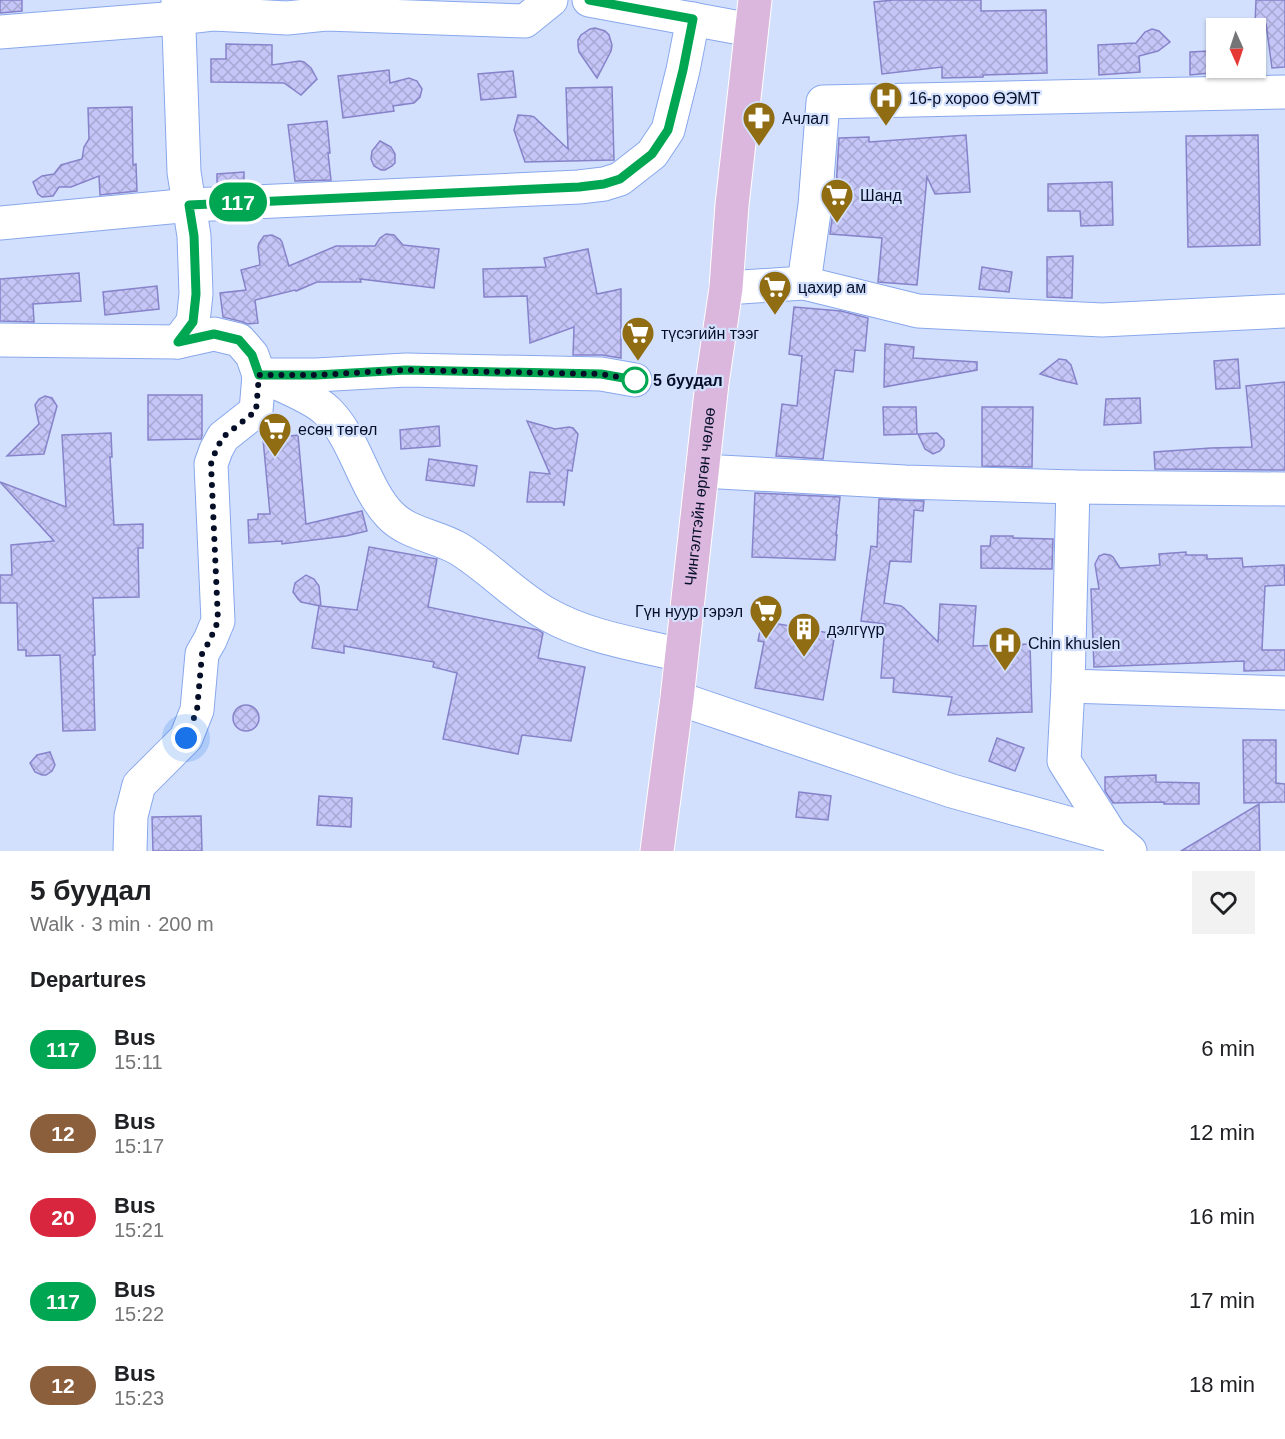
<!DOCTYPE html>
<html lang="en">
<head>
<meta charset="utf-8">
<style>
	:root { --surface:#fff; --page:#f2f2f2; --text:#202124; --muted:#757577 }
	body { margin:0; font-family:Arial,sans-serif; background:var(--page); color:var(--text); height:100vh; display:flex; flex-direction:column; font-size:22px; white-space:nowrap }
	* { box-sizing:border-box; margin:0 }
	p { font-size:20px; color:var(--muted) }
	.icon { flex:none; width:33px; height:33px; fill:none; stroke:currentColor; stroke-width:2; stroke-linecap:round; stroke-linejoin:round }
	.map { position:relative; height:851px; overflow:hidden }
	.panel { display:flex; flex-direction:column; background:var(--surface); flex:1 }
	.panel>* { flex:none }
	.badge { padding:0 12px; border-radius:20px; font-size:21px; line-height:39px }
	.needle { width:39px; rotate:177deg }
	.buttons { position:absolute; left:1206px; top:18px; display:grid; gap:12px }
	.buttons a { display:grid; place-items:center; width:60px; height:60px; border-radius:0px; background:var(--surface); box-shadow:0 2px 4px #0004; font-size:30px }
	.you { position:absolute; width:30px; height:30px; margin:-15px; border:4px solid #fff; border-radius:50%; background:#1a73e8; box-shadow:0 0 0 9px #1a73e833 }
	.map>.badge { position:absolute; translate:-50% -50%; box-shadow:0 0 0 3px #fff }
	h2 { padding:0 30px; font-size:22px; line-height:54px }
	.round { display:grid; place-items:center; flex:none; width:63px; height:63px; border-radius:0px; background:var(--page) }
	.overview { display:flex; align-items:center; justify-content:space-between; height:102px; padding:0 30px }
	h1 { font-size:28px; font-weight:800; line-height:45px }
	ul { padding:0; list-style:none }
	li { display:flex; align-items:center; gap:18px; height:84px; padding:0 30px }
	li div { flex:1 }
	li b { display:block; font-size:22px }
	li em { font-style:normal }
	li .badge { min-width:66px; font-weight:700; text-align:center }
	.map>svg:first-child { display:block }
</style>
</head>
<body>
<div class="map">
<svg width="1285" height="851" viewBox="0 0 1285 851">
	<defs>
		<pattern id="building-cross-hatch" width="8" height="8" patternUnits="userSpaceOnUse" patternTransform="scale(1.5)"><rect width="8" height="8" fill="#c5c5f7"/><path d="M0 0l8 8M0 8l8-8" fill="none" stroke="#a8a8d4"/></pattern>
	</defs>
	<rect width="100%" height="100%" fill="#d2e0fd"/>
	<g fill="url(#building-cross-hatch)" stroke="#8683ca" stroke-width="1.5">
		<polygon points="0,0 22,0 22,11 0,13"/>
		<polygon points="893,0 981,0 981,11 1046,10 1047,73 983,75 983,77 942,78 942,67 882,74 874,2"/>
		<polygon points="1256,0 1285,0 1285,67 1272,68 1266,24 1255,24"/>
		<polygon points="595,28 605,31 609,35 612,45 611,51 597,78 579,52 578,46 578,40 581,35 590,29"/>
		<polygon points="1152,29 1159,31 1170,42 1158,51 1139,56 1140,72 1099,75 1098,45 1136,43 1145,32"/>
		<polygon points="226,44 272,45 272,65 300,61 304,62 311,68 317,79 301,95 284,83 211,82 211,59 226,59"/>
		<polygon points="1209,51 1210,73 1190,75 1190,52"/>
		<polygon points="389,70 390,83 409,78 417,81 422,89 420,97 414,103 393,106 394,111 343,118 338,76"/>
		<polygon points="513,71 516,97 481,100 478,74"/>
		<polygon points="612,87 614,160 525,162 514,130 518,115 531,116 534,117 568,149 566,88"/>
		<polygon points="132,107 133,165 136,164 137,191 100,195 99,176 71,187 59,187 53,196 42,197 38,194 33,182 42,176 54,174 61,165 82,159 84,147 89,139 88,108"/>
		<polygon points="327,121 330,153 328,153 331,180 295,181 288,125"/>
		<polygon points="966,135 970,192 935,194 927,177 917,285 878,282 882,238 830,234 834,204 835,205 839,138 869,137 869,142"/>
		<polygon points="1258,135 1260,245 1188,247 1186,136"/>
		<polygon points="380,141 391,147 395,154 395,163 392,166 385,170 381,170 374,166 371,159 372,151"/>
		<polygon points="244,172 244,184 217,185 217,174"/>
		<polygon points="1112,182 1113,225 1081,226 1080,211 1048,211 1048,184"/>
		<polygon points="386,234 394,235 403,245 439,249 434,288 360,279 361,282 317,282 296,291 295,290 255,300 258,323 247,324 243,322 223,317 220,293 246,290 241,270 260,265 258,247 259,243 264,236 272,235 280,239 282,242 289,266 336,246 375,246 380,238"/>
		<polygon points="588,249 597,294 621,289 621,358 602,355 573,355 574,327 530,343 527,296 484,297 483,269 546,267 544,258"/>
		<polygon points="1073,256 1072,298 1047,297 1047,257"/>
		<polygon points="982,267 1012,272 1009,292 979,289"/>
		<polygon points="79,273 81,301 33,304 34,322 0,321 0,279"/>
		<polygon points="157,286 159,309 105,315 103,292"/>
		<polygon points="794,307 841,311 868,318 865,351 855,350 853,372 835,370 823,459 776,456 782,404 797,406 802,356 789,354"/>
		<polygon points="885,344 914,347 913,358 977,362 977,370 884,387"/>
		<polygon points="1059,359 1066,360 1071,365 1077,384 1059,380 1040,374"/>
		<polygon points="1238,359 1240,388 1216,389 1214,361"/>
		<polygon points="1285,382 1285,470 1155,469 1154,452 1211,448 1252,447 1246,386"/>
		<polygon points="148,395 202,395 202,436 201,439 148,440"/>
		<polygon points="45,396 52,398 57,406 44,454 7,456 39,424 35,405 39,399"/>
		<polygon points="1140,398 1141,423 1104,425 1106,399"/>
		<polygon points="883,407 916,407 917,434 884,435"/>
		<polygon points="982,407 1033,407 1032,467 982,466"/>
		<polygon points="527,421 555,429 569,427 573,428 578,434 572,471 568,470 564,506 563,502 527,502 530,472 550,474"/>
		<polygon points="439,426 440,446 401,449 400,430"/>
		<polygon points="111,433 112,457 110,457 114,525 143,524 143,548 138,548 139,597 93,598 95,655 93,655 95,730 63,731 60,655 26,656 26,650 18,650 17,603 0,603 0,575 12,575 11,545 54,541 0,482 66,507 62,435"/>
		<polygon points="937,433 944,440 944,446 940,451 933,454 925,449 918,434"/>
		<polygon points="298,435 306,524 362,511 367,531 346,536 282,544 282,541 249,543 248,520 258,519 258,514 270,514 263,439"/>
		<polygon points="429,459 477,466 474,486 426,480"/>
		<polygon points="755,493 840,497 836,535 837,535 835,560 752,557"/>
		<polygon points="879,499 924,501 923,511 914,510 911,562 890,561 884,603 901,606 904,608 938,642 940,604 976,606 973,646 1030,644 1032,712 948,715 952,697 893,692 894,678 881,678 885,624 861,621 871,546 877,547"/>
		<polygon points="991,536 1013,536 1013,538 1053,539 1052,569 981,568 981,546 990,546"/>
		<polygon points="369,547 437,559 428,607 538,630 543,633 538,658 585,667 571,741 522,735 518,754 443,739 457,673 433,667 434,662 344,646 344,653 312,648 319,606 320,606 301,602 298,599 293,592 295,583 306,575 314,579 319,586 321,606 357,610"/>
		<polygon points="1186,552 1186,555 1207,555 1207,559 1242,558 1243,567 1284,565 1285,585 1265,586 1262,650 1285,650 1285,670 1244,671 1244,661 1094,667 1091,589 1099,589 1095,564 1099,556 1104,554 1110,555 1113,557 1120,568 1160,565 1159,554"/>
		<polygon points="762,621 835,634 823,700 755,688 764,642 758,641"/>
		<circle cx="246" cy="718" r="13"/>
		<polygon points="997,738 1024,748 1015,771 989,761"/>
		<polygon points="1243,740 1276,740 1276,783 1285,784 1285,802 1244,803"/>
		<polygon points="50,752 55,765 52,771 46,775 42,775 35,772 30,763 37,755"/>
		<polygon points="1156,775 1156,782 1199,783 1199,804 1164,804 1164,802 1113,803 1105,791 1105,777"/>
		<polygon points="799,792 831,796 828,820 796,817"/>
		<polygon points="319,796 352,798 351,827 317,825"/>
		<polygon points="1259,804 1260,851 1181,851"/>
		<polygon points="201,816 202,851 153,851 152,817"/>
	</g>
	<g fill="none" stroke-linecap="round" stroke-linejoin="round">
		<g stroke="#88a7ec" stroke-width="35">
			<g id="minor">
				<polyline points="178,0 184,172 194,236 196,294 193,322 178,342"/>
				<polyline points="589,0 751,30"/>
				<polyline points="0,32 178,18 213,14 287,18 326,14 525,21 551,0"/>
				<polyline points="0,223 191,205 579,187 604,184 620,179 652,154 668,130 683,70 693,19"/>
				<polyline points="804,283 918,311 1102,320 1285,311"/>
				<polyline points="726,288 804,283 815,205 823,102 1285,92"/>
				<path d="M0,340L178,342L214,334L239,340L252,355L259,375C278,384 313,397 327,411C356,439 363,487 390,515C408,534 437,536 459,549C490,568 515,596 547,614C587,637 636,644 681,655"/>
				<polyline points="702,471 905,482 1073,487 1285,489"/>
				<polyline points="1073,487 1068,686 1064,761 1111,835 1130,851"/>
				<polyline points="1068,686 1285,693"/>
				<polyline points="677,698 952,791 1111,835"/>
				<polyline points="130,851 131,816 139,785 186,738 197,710 202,654 210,640 218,621 211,464 216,450 223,437 256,411 259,375 316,375 406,370 601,374 635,380"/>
			</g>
		</g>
		<g stroke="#fff" stroke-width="35">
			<g id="major">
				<path id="s1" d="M657,851L677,698L712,383L726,288L732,205L755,0"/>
			</g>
		</g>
		<use href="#minor" stroke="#fff" stroke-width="33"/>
		<use href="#major" stroke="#dbb7dd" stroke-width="33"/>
	</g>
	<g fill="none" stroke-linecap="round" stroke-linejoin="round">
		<g stroke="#fff" stroke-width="14">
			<polyline id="line" points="589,0 693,19 683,70 668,130 652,154 620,179 604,184 579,187 189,205 194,236 196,294 193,322 178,342 214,334 239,340 252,355 259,375 316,375 406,370 601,374 635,380"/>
		</g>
		<use href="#line" stroke="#00a651" stroke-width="9"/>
		<polyline stroke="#050e27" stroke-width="6" stroke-dasharray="0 10.8" points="186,738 197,710 202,654 210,640 218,621 211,464 216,450 223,437 256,411 259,375 316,375 406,370 601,374 635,380"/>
	</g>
	<defs>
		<g id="hospital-pin" transform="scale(1.725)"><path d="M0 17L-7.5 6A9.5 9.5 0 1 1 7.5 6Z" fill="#906d13" stroke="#d2e0fd"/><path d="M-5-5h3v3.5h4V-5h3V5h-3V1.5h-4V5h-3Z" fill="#fff"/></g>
		<g id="pharmacy-pin" transform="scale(1.725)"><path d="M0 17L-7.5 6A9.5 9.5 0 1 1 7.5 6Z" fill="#906d13" stroke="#d2e0fd"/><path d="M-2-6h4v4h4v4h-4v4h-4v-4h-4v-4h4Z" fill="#fff"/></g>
		<g id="supermarket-pin" transform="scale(1.725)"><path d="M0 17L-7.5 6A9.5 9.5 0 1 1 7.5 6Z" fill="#906d13" stroke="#d2e0fd"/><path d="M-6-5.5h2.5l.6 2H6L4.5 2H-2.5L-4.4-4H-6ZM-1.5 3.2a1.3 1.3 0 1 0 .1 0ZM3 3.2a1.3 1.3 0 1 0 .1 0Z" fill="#fff"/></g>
		<g id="building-pin" transform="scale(1.725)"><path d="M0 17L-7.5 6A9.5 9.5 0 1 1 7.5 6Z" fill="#906d13" stroke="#d2e0fd"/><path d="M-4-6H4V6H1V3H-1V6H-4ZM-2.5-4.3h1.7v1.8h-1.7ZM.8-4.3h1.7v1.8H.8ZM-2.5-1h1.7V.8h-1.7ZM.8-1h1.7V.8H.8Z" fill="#fff"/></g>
	</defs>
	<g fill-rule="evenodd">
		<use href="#hospital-pin" x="886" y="98"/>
		<use href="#pharmacy-pin" x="759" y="118"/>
		<use href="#supermarket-pin" x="837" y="195"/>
		<use href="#supermarket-pin" x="775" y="287"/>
		<use href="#supermarket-pin" x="638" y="333"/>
		<use href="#supermarket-pin" x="275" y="429"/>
		<use href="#supermarket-pin" x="766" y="611"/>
		<use href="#building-pin" x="804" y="629"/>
		<use href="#hospital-pin" x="1005" y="643"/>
	</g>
	<circle fill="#fff" stroke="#00a651" stroke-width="3" cx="635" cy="380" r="12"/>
	<g text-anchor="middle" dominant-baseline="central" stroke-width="4.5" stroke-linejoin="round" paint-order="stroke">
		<g font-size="16" fill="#050e27" stroke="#d2e0fd" text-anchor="start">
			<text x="909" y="98">16-р хороо ӨЭМТ</text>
			<text x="782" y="118">Ачлал</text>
			<text x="860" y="195">Шанд</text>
			<text x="798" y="287">цахир ам</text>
			<text x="661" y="333">түсэгийн тээг</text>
			<text x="298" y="429">есөн төгөл</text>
			<text x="743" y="611" text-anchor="end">Гүн нуур гэрэл</text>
			<text x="827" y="629">дэлгүүр</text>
			<text x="1028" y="643">Chin khuslen</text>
		</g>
		<g font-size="16" font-weight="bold" fill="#050e27" stroke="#d2e0fd" text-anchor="start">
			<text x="653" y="380">5 буудал</text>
		</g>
		<g font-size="16" fill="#050e27" stroke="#d2e0fd">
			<text stroke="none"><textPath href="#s1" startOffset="357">Чингэлтэйн өргөн чөлөө</textPath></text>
		</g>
	</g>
</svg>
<div class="buttons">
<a><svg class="needle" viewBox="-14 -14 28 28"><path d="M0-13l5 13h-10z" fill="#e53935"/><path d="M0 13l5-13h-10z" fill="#757577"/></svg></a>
</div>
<div class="you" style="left:186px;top:738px"></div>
<b class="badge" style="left:238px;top:202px;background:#00a651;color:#fff">117</b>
</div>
<section class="panel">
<div class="overview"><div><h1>5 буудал</h1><p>Walk · 3 min · 200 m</p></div><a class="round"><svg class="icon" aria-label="heart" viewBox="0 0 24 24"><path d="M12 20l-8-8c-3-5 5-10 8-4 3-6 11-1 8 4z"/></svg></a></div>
<h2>Departures</h2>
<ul>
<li><span class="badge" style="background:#00a651;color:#fff">117</span><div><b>Bus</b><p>15:11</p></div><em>6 min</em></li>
<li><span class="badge" style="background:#8b5e3c;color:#fff">12</span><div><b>Bus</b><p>15:17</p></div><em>12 min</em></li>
<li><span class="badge" style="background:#d7263d;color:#fff">20</span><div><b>Bus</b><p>15:21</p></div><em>16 min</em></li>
<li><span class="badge" style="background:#00a651;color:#fff">117</span><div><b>Bus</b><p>15:22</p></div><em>17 min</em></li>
<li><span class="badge" style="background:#8b5e3c;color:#fff">12</span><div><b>Bus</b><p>15:23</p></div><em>18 min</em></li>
</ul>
</section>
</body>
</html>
